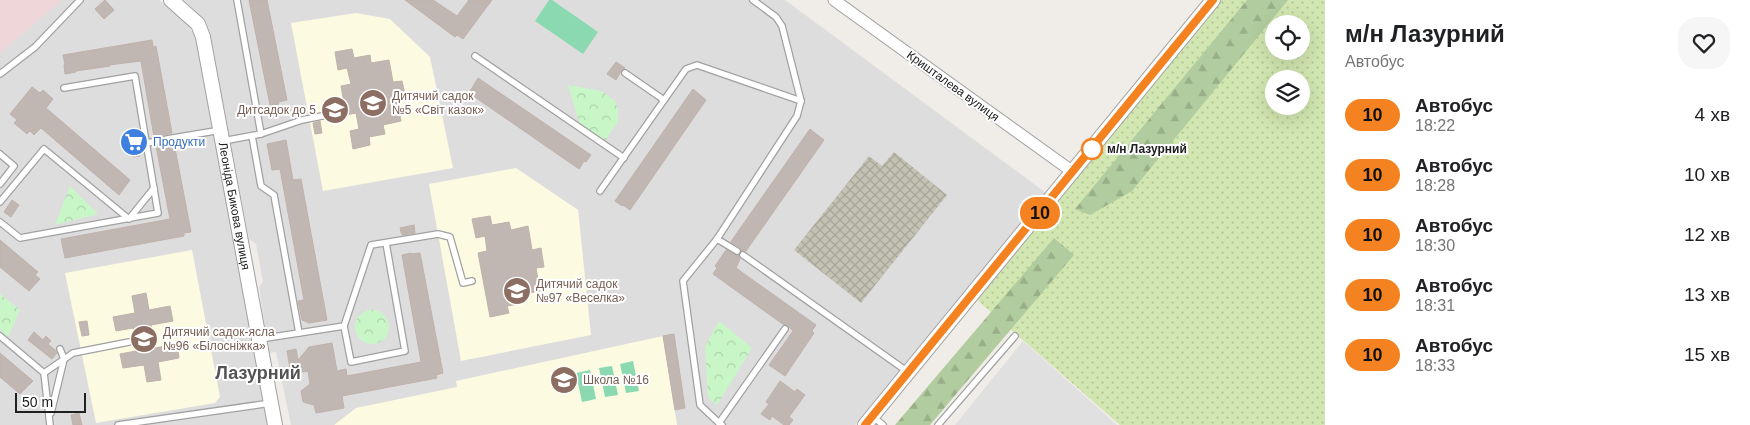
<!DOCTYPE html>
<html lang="uk">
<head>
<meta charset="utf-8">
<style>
	:root { --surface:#fff; --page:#f6f6f6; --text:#202124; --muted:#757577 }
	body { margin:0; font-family:Arial,sans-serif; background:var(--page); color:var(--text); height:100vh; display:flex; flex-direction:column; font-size:19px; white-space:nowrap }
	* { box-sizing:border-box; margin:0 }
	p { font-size:16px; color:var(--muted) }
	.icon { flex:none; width:28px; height:28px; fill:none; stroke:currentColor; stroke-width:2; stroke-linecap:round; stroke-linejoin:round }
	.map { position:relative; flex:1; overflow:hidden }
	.sheet { display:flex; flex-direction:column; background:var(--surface); width:425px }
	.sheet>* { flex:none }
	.badge { padding:0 10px; border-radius:16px; font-size:18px; line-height:32px }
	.controls { position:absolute; left:1265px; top:15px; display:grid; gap:10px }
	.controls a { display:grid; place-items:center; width:45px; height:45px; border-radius:50%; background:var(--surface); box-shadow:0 5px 20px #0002; font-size:25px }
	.scale { position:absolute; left:15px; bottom:12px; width:71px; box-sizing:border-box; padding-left:5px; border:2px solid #202020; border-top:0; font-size:14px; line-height:18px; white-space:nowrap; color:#202020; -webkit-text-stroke:4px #fff; paint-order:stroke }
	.map>.badge { position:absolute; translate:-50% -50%; box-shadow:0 0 0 2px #fff }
	.round { display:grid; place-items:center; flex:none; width:52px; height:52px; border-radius:20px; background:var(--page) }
	.headline { display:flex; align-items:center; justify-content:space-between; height:85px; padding:0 20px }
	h1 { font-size:24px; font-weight:800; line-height:38px }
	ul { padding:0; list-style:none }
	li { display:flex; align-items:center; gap:15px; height:60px; padding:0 20px }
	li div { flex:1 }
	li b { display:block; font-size:19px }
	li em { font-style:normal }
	li .badge { min-width:55px; font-weight:700; text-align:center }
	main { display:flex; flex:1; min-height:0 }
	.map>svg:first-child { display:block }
</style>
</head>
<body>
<main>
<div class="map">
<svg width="1325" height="425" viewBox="0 0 1325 425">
	<defs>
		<pattern id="construction-cross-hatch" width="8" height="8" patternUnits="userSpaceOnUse" patternTransform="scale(1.25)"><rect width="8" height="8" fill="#c4c2b3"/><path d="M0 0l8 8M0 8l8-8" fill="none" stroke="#a8a69a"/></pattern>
		<pattern id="grass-dots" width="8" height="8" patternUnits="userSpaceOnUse" patternTransform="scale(1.25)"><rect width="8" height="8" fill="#d1e6b0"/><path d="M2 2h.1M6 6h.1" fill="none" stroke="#b3c597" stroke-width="1.8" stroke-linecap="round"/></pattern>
		<pattern id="forest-firs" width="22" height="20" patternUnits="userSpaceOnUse" patternTransform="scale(1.25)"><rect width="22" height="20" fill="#b1cc9e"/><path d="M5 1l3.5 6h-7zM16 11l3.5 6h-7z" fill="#98af88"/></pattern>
		<pattern id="park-crowns" width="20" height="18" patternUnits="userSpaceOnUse" patternTransform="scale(1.25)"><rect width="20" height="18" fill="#c9f6c7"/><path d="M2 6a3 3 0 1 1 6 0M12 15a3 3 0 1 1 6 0" fill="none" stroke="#acd3ab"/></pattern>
	</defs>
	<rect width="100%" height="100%" fill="#f0ece7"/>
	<g fill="#dedddd">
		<polygon points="0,0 159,0 184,21 190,28 196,38 268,425 0,425"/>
		<polygon points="184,0 785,0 1046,193 855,425 291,425 276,352 269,353 259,287 263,282 256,244 249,239 210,33 205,20"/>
	</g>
	<polygon fill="#efd7d9" points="0,0 62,0 0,53"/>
	<g fill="#fdfae2">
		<polygon points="356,13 390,19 430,57 453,168 323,191 291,23"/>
		<polygon points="516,168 578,210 591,335 461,361 429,184"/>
		<polygon points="192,250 220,397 215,403 96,423 65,273"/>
		<polygon points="663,336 677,425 334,425 356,408 457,387 456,381"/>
	</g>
	<polygon fill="url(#construction-cross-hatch)" points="894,152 947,195 861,303 794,250 869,156 882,166"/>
	<path fill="url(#grass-dots)" fill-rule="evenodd" d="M1221,0H1325V425H1120L976,299ZM1274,24H1301V51H1274ZM1274,79H1301V106H1274Z"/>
	<g fill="url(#forest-firs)">
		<polygon points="1247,0 1288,0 1132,191 1090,215 1075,209"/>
		<polygon points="1054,238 1074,255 930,425 895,425"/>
	</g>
	<g fill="url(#park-crowns)">
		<polygon points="568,85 601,91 615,101 618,109 618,122 604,142 580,125"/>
		<polygon points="70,186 98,214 55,225"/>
		<polygon points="0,294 20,310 8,337 0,329"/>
		<circle cx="372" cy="327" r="17"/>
		<polygon points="719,321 752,348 717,405 708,397 705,347"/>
	</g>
	<g fill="#8ad9b1">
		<polygon points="549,0 552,0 598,32 583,54 535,21"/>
		<polygon points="633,361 639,391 626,393 620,364"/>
		<polygon points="612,366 618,395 605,397 599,368"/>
		<polygon points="590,370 596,399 582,402 576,373"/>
	</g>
	<polygon fill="#e0e0e0" points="1023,341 1117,425 955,425"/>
	<g fill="#c0b7b3" stroke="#c0b1aa">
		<polygon points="105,0 114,10 104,19 95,9"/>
		<polygon points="249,0 267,0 287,100 278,102 279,104 270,105"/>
		<polygon points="405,0 433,0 457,16 469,0 492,0 463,39 457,35 455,37"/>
		<polygon points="152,40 153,47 156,46 172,133 164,135 163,140 166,144 174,143 191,232 184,233 184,236 65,258 61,239 170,219 156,146 160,144 162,141 159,137 154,137 141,61 109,65 110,66 76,71 76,72 65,74 64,65 65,64 63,55"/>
		<polygon points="352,49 354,58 370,55 371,63 389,60 393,82 402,81 406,98 397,100 401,121 383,125 385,134 369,137 370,145 353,149 350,131 359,129 356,113 346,115 341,86 351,84 347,68 338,70 335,52"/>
		<polygon points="616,62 625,68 621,71 616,80 607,74"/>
		<polygon points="478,78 591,155 586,162 584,161 579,169 469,93"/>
		<polygon points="32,87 40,93 43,90 53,99 46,108 130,180 119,195 41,128 34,135 30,131 27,134 14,123 17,120 10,114"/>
		<polygon points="693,89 706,100 630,210 623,205 622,206 615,201"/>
		<polygon points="320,121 322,133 315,134 313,123"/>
		<polygon points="810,129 824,140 746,251 742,251 740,247 731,242 732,240"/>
		<polygon points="136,132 140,156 133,157 129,133"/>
		<polygon points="286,140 293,180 301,179 327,320 309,323 302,320 298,301 304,300 280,169 272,170 267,144"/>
		<polygon points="12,200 19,205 11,217 4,212"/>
		<polygon points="490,216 492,225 509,222 511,230 528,226 532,250 541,248 544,267 536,268 540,291 523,294 524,303 507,306 509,313 490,317 478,253 487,251 485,236 476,238 472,219"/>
		<polygon points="414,225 415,233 402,235 400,228"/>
		<polygon points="0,240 38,272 35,275 40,279 29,291 0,267"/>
		<polygon points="726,250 738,255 740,259 736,268 816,325 812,331 814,333 785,376 769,365 793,331 787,325 784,325 713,274 717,268 715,266"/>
		<polygon points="411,253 411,254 420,253 443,373 436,375 437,378 342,396 344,408 316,413 314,405 303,402 301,391 310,384 308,371 291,374 287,351 296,349 298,360 309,347 332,343 337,371 346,369 347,376 421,362 402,255"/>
		<polygon points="146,293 149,310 170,306 173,321 151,325 155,348 177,344 179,358 158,362 161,380 147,382 144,365 123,368 120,354 136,351 133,328 116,331 113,317 135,313 132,296"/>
		<polygon points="87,321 89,335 82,336 79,322"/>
		<polygon points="34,332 43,340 46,336 51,341 48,344 55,350 57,353 52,359 28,340"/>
		<polygon points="674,334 685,408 675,410 663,336"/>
		<polygon points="0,353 33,381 20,394 0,377"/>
		<polygon points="780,381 795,392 797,389 805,395 789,417 793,420 789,425 784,425 772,416 770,420 761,414 769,404 766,402"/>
		<polygon points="79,413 82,425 73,425 71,415"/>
	</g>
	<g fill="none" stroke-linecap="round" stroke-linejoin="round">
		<g stroke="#a1a1a1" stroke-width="8">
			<g id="service">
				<polyline points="237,0 261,134"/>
				<polyline points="753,0 776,17 782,26 801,101"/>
				<polyline points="475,56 624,158"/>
				<polyline points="625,73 664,100"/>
				<polyline points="0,74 35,47 80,0"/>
				<polyline points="252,136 261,186 274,195 299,333"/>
				<polyline points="167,139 221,130"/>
				<polyline points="223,141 261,134 302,120 332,114"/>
				<polyline points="147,143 157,141"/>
				<polyline points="0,154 14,166 0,184"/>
				<polyline points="600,191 686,69 697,65 801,101 797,116 717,239 683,281 700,405 719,423"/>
				<polyline points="0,202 44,149 129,219 154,188"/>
				<polyline points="0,222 20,238 158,213 135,76 64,88"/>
				<polyline points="717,239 737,251"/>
				<polyline points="743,255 908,372"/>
				<polyline points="344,326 351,362 405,351 386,243"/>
				<polyline points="0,336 44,373 50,425"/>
				<polyline points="260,339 344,326 371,245 438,234 450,237 463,283 472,281"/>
				<polyline points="44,373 73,353 129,342"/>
				<polyline points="51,413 64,359 60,349"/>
				<polyline points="872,416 883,425"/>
				<polyline points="118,425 271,403"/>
				<polyline points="722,425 719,423 785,329"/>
				<polyline points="938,425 1015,336"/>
			</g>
		</g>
		<g stroke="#a1a1a1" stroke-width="13">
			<polyline id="minor" points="834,0 1073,172"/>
		</g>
		<g stroke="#a1a1a1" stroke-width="16">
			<g id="tertiary">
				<path id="s1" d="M171,0L198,24L203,37L275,425"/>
				<polyline points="865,425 1213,0"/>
			</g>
		</g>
		<use href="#service" stroke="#fff" stroke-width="5.5"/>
		<use href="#minor" stroke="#fff" stroke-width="11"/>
		<use href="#tertiary" stroke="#fff" stroke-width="14"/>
	</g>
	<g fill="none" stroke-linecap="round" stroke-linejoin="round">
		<g stroke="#fff" stroke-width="11">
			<polyline id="line" points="865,425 1213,0"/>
		</g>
		<use href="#line" stroke="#f58220" stroke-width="8"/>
	</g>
	<defs>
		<g id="school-disc" transform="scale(1.4375)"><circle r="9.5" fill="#8d6e63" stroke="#fff"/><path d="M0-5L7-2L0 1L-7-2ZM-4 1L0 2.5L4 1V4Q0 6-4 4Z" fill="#fff"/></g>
		<g id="supermarket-disc" transform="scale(1.4375)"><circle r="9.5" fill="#3f7fe0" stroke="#fff"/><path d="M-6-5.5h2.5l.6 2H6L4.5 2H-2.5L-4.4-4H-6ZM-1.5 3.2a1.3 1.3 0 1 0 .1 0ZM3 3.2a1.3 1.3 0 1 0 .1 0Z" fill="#fff"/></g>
	</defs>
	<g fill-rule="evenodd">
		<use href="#school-disc" x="373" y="103"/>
		<use href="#school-disc" x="335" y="110"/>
		<use href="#supermarket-disc" x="134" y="142"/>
		<use href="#school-disc" x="517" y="291"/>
		<use href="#school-disc" x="144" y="339"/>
		<use href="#school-disc" x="564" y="380"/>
	</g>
	<circle fill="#fff" stroke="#f58220" stroke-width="2.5" cx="1092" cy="149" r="10"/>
	<g text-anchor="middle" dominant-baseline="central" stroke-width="4" stroke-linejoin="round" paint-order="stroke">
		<g font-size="12" fill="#202020" stroke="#fff">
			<text transform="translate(953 86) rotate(36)">Кришталева вулиця</text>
			<text stroke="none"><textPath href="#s1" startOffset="222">Леоніда Бикова вулиця</textPath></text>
		</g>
		<g font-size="12" fill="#785e54" stroke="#fff" text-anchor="start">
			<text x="392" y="96">Дитячий садок<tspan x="392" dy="14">№5 «Світ казок»</tspan></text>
			<text x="316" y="110" text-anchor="end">Дитсадок до 5</text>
			<text x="536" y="284">Дитячий садок<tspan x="536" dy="14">№97 «Веселка»</tspan></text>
			<text x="163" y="332">Дитячий садок-ясла<tspan x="163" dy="14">№96 «Білосніжка»</tspan></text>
			<text x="583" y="380">Школа №16</text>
		</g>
		<g font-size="12" fill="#366cbe" stroke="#fff" text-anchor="start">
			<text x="153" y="142">Продукти</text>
		</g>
		<g font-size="12" font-weight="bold" fill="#202020" stroke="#fff" text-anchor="start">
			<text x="1107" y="149">м/н Лазурний</text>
		</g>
		<g font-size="18" font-weight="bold" fill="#535353" stroke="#fff">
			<text x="258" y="373">Лазурний</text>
		</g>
	</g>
</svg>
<div class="controls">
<a><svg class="icon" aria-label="locate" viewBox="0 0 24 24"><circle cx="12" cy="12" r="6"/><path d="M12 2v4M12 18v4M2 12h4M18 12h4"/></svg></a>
<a><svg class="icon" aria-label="layers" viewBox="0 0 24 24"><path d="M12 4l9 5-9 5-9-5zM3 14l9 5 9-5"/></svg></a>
</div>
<div class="scale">50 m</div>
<b class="badge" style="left:1040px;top:213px;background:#f58220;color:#111">10</b>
</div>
<section class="sheet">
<div class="headline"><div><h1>м/н Лазурний</h1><p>Автобус</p></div><a class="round"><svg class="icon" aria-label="heart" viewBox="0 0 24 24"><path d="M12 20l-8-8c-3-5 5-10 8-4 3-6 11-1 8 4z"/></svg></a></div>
<ul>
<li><span class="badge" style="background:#f58220;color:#111">10</span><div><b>Автобус</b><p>18:22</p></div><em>4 хв</em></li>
<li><span class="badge" style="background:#f58220;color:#111">10</span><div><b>Автобус</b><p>18:28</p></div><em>10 хв</em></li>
<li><span class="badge" style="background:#f58220;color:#111">10</span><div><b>Автобус</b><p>18:30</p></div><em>12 хв</em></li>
<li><span class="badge" style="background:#f58220;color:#111">10</span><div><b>Автобус</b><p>18:31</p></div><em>13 хв</em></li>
<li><span class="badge" style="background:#f58220;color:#111">10</span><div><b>Автобус</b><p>18:33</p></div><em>15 хв</em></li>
</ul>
</section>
</main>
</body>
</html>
